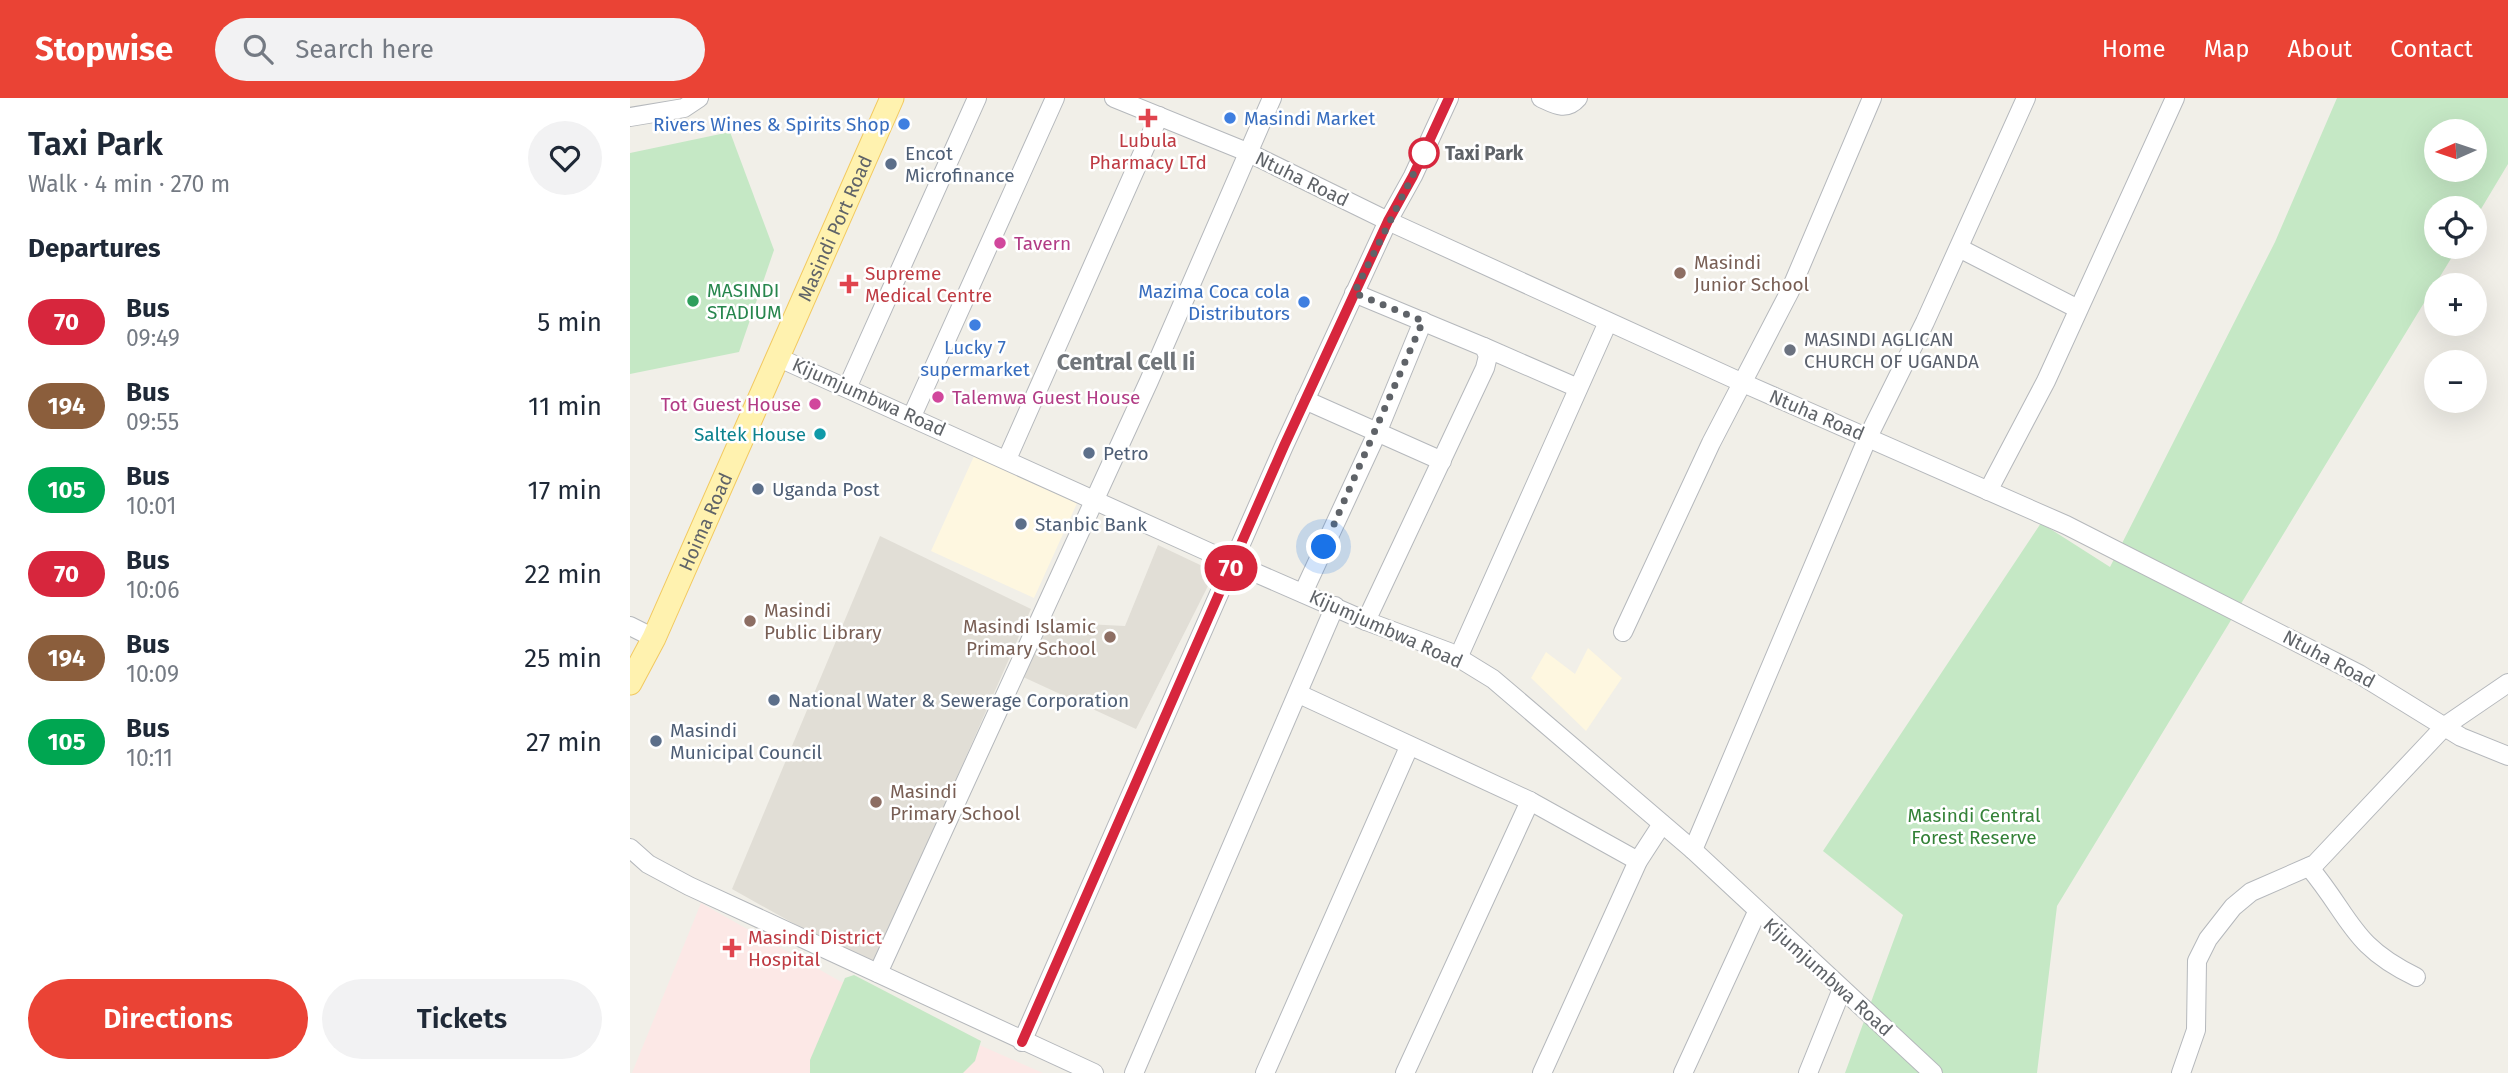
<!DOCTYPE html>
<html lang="en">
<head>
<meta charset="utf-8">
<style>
	:root { --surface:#fff; --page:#f2f2f3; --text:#1f2937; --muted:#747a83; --accent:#ea4335 }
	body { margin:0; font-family:"Fira Sans",sans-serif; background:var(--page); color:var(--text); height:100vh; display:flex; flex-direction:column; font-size:26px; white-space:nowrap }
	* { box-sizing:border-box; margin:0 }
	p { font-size:23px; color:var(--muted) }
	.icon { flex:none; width:38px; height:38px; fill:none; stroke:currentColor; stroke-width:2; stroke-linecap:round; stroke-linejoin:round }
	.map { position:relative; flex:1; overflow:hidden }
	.sheet { display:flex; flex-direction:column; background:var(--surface); width:630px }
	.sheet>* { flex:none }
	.badge { padding:0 14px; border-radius:23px; font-size:24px; line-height:46px }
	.needle { width:46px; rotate:267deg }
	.tools { position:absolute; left:1794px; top:21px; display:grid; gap:14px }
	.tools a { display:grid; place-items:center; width:63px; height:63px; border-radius:50%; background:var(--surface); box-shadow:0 7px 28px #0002; font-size:35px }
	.you { position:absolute; width:35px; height:35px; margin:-18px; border:5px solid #fff; border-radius:50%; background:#1a73e8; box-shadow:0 0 0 10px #1a73e833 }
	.map>.badge { position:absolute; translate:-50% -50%; box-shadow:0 0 0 4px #fff }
	h2 { padding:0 28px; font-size:26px; line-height:63px }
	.round { display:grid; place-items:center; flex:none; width:74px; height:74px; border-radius:37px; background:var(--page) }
	.headline { display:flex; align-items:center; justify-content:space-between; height:119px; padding:0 28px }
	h1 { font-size:33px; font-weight:600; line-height:52px }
	.cta { display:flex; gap:14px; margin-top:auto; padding:14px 28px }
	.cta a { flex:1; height:80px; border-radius:42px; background:var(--accent); color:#fff; font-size:28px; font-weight:600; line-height:80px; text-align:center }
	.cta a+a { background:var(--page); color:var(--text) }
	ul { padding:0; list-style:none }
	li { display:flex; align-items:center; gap:21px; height:84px; padding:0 28px }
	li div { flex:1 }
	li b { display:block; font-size:26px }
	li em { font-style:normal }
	li .badge { min-width:77px; font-weight:700; text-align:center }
	header { display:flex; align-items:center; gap:42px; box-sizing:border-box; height:98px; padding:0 35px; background:var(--accent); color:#fff }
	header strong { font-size:33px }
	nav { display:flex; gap:38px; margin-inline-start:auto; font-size:24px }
	.search { width:490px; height:63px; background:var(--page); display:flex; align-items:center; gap:18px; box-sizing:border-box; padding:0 24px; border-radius:38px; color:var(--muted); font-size:26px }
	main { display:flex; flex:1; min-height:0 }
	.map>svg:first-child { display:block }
</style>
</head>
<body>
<header>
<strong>Stopwise</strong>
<div class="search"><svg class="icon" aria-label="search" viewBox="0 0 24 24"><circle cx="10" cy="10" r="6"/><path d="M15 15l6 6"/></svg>Search here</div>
<nav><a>Home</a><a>Map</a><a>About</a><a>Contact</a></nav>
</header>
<main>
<section class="sheet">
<div class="headline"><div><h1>Taxi Park</h1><p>Walk · 4 min · 270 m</p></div><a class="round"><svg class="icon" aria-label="heart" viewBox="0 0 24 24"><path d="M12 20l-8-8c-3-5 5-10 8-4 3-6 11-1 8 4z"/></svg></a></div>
<h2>Departures</h2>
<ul>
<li><span class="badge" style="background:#d7263d;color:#fff">70</span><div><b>Bus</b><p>09:49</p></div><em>5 min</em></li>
<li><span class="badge" style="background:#8b5e3c;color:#fff">194</span><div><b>Bus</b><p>09:55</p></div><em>11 min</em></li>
<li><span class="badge" style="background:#00a651;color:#fff">105</span><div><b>Bus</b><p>10:01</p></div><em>17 min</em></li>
<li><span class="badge" style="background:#d7263d;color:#fff">70</span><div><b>Bus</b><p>10:06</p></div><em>22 min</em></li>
<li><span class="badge" style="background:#8b5e3c;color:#fff">194</span><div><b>Bus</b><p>10:09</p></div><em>25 min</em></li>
<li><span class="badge" style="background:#00a651;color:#fff">105</span><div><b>Bus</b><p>10:11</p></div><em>27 min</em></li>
</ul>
<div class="cta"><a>Directions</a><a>Tickets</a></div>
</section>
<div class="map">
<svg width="1878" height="975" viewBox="0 0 1878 975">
	<rect width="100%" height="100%" fill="#f1efe8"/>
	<g fill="#fef7e0">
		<polygon points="345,356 448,403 404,500 301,453"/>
		<polygon points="958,550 992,580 956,633 901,580 916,554 945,576"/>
	</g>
	<g fill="#e1ded6">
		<polygon points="250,438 401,511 243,870 102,791"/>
		<polygon points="528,447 585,474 506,631 391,578 416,524 495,528"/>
	</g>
	<polygon fill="#fce8e6" points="71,805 231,895 413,975 2,975"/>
	<g fill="#c5e8c5" fill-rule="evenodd">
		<path d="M1707,0H1878V66L1845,121L1844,110H1806V149H1828L1427,808L1407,975H1215L1273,817L1193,753L1411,425L1480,469L1645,144ZM1806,33H1844V72H1806Z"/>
		<polygon points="100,34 144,152 109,254 0,276 0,55"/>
		<polygon points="224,877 351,943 345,963 333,975 180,975 180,962 215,880"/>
	</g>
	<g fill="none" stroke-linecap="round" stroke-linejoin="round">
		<g stroke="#b5b8bc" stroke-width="20">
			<g id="minor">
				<polyline points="484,0 617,54 758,123 1113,285 1436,427 1729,576 1831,639 1878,658"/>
				<path d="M911,0C924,6 936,14 948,0"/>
				<polyline points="0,19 54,10 69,0"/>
				<polyline points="1329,150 1448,211"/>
				<polyline points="724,195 854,249 858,258 855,270 736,523"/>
				<polyline points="854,249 948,290"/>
				<polyline points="147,259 603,465 736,523 819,554 863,581 1063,752 1303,975"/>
				<polyline points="218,288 347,0"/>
				<polyline points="675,302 812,363"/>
				<polyline points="282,318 425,0"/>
				<polyline points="377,361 529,18"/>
				<polyline points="1358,393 1416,283 1545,0"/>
				<polyline points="673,495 747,335 793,223"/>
				<polyline points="0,528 24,540"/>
				<polyline points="993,534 1081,345 1160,193 1242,0"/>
				<polyline points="828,560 978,224"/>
				<polyline points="669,596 900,703 1008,763"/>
				<polyline points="0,750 18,766 59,788 464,975"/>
				<polyline points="1063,752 1238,339 1295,224 1396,0"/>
				<path d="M1679,769C1721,819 1721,848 1786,879"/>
				<polyline points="248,875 519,283 642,0"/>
				<polyline points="392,944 654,348 758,123 783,78 819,0"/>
				<polyline points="504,975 705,508"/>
				<polyline points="635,975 779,649"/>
				<polyline points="775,975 900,703"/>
				<polyline points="912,975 1008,763 1032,726"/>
				<polyline points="1053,975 1127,814"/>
				<polyline points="1178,975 1212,891"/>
				<polyline points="1551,975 1566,932 1567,863 1578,841 1603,809 1621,794 1685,766 1815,628 1878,585"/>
			</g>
		</g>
		<g stroke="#f2c960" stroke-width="25">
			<g id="major">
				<path id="s1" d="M0,585L24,540L262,0"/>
			</g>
		</g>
		<use href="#minor" stroke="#fff" stroke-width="18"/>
		<use href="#major" stroke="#fff2af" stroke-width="23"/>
	</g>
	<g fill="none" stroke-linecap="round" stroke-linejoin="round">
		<g stroke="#fff" stroke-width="16">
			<polyline id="line" points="392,944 654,348 758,123 783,78 819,0"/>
		</g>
		<use href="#line" stroke="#d7263d" stroke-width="10"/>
		<polyline stroke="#5f6368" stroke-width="7" stroke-dasharray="0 12.6" points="694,449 793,223 724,195 794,55"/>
	</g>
	<g fill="#e0444e" stroke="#fff" stroke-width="2.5">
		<path d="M514.5 9.5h7v7h7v7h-7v7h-7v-7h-7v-7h7z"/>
		<path d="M215.5 175.5h7v7h7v7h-7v7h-7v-7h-7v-7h7z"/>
		<path d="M98.5 839.5h7v7h7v7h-7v7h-7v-7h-7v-7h7z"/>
	</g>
	<g fill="#3f7fe0" stroke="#fff" stroke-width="2.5">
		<circle cx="600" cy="20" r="7"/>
		<circle cx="274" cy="26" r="7"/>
		<circle cx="674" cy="204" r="7"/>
		<circle cx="345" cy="227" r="7"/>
	</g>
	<circle fill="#fff" stroke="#d7263d" stroke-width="3.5" cx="794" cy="55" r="14"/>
	<g fill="#5c6f8a" stroke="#fff" stroke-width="2.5">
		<circle cx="261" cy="66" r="7"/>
		<circle cx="459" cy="355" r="7"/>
		<circle cx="128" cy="391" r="7"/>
		<circle cx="391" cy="426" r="7"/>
		<circle cx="144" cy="602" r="7"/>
		<circle cx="26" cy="643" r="7"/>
	</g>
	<g fill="#d1479c" stroke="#fff" stroke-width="2.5">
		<circle cx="370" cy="145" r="7"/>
		<circle cx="308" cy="299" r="7"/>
		<circle cx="185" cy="306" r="7"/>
	</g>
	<g fill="#8d6e63" stroke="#fff" stroke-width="2.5">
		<circle cx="1050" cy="175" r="7"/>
		<circle cx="120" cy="523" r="7"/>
		<circle cx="480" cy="539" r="7"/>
		<circle cx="246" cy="704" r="7"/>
	</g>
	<circle fill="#2e9e5b" stroke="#fff" stroke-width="2.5" cx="63" cy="203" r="7"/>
	<circle fill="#6b7280" stroke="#fff" stroke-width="2.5" cx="1160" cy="252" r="7"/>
	<circle fill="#0f9aa8" stroke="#fff" stroke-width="2.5" cx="190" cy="336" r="7"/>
	<g text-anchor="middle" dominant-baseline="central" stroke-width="5" stroke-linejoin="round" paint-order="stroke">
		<g font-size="19" fill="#366cbe" stroke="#fff" text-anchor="end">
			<text x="614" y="20" text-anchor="start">Masindi Market</text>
			<text x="260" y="26">Rivers Wines &amp; Spirits Shop</text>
			<text x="660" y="193">Mazima Coca cola<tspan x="660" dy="22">Distributors</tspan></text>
			<text x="345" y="249" text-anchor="middle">Lucky 7<tspan x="345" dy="22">supermarket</tspan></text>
		</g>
		<g font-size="19" fill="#be3a42" stroke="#fff" text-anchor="start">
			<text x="518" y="42" text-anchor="middle">Lubula<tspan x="518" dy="22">Pharmacy LTd</tspan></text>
			<text x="235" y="175">Supreme<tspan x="235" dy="22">Medical Centre</tspan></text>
			<text x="118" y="839">Masindi District<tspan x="118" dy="22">Hospital</tspan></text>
		</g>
		<g font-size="19" fill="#4e5e75" stroke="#fff" text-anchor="start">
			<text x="275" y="55">Encot<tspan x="275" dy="22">Microfinance</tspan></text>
			<text x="473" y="355">Petro</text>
			<text x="142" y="391">Uganda Post</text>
			<text x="405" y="426">Stanbic Bank</text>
			<text x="158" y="602">National Water &amp; Sewerage Corporation</text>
			<text x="40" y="632">Masindi<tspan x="40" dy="22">Municipal Council</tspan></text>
		</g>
		<g font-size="19" font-weight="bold" fill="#5f6368" stroke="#fff" text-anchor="start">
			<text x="815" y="55">Taxi Park</text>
		</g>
		<g font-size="19" fill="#5f6368" stroke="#fff">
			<text transform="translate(672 81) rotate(26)">Ntuha Road</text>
			<text stroke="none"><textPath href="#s1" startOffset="499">Masindi Port Road</textPath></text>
			<text transform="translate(239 299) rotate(24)">Kijumjumbwa Road</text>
			<text transform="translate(1187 317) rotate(23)">Ntuha Road</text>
			<text stroke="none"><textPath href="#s1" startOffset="178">Hoima Road</textPath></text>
			<text transform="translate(756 531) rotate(24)">Kijumjumbwa Road</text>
			<text transform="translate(1699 561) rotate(28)">Ntuha Road</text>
			<text transform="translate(1198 879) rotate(42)">Kijumjumbwa Road</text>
		</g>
		<g font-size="19" fill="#b23c85" stroke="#fff" text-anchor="start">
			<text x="384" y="145">Tavern</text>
			<text x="322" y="299">Talemwa Guest House</text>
			<text x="171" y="306" text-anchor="end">Tot Guest House</text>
		</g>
		<g font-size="19" fill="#785e54" stroke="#fff" text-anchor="start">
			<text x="1064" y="164">Masindi<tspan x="1064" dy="22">Junior School</tspan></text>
			<text x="134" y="512">Masindi<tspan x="134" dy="22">Public Library</tspan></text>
			<text x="466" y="528" text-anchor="end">Masindi Islamic<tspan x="466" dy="22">Primary School</tspan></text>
			<text x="260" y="693">Masindi<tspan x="260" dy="22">Primary School</tspan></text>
		</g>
		<g font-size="19" fill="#27864d" stroke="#fff" text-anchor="start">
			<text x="77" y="192">MASINDI<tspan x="77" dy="22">STADIUM</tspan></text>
		</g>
		<g font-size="19" fill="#5b616d" stroke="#fff" text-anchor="start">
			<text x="1174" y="241">MASINDI AGLICAN<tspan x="1174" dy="22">CHURCH OF UGANDA</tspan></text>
		</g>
		<g font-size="19" fill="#0d838f" stroke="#fff" text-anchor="end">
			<text x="176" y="336">Saltek House</text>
		</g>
		<g font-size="19" fill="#348238" stroke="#fff">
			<text x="1344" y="717">Masindi Central<tspan x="1344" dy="22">Forest Reserve</tspan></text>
		</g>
		<g font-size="23" font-weight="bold" fill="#70757a" stroke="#fff">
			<text x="496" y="264">Central Cell Ii</text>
		</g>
	</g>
</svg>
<div class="tools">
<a><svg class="needle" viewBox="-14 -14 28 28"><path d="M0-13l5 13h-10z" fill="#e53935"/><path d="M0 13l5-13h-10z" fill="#747a83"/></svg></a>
<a><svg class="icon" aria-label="locate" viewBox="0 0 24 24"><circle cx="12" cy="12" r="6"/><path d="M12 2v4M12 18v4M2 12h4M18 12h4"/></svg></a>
<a>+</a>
<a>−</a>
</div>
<div class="you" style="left:694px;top:449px"></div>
<b class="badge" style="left:601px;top:470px;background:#d7263d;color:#fff">70</b>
</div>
</main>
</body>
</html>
